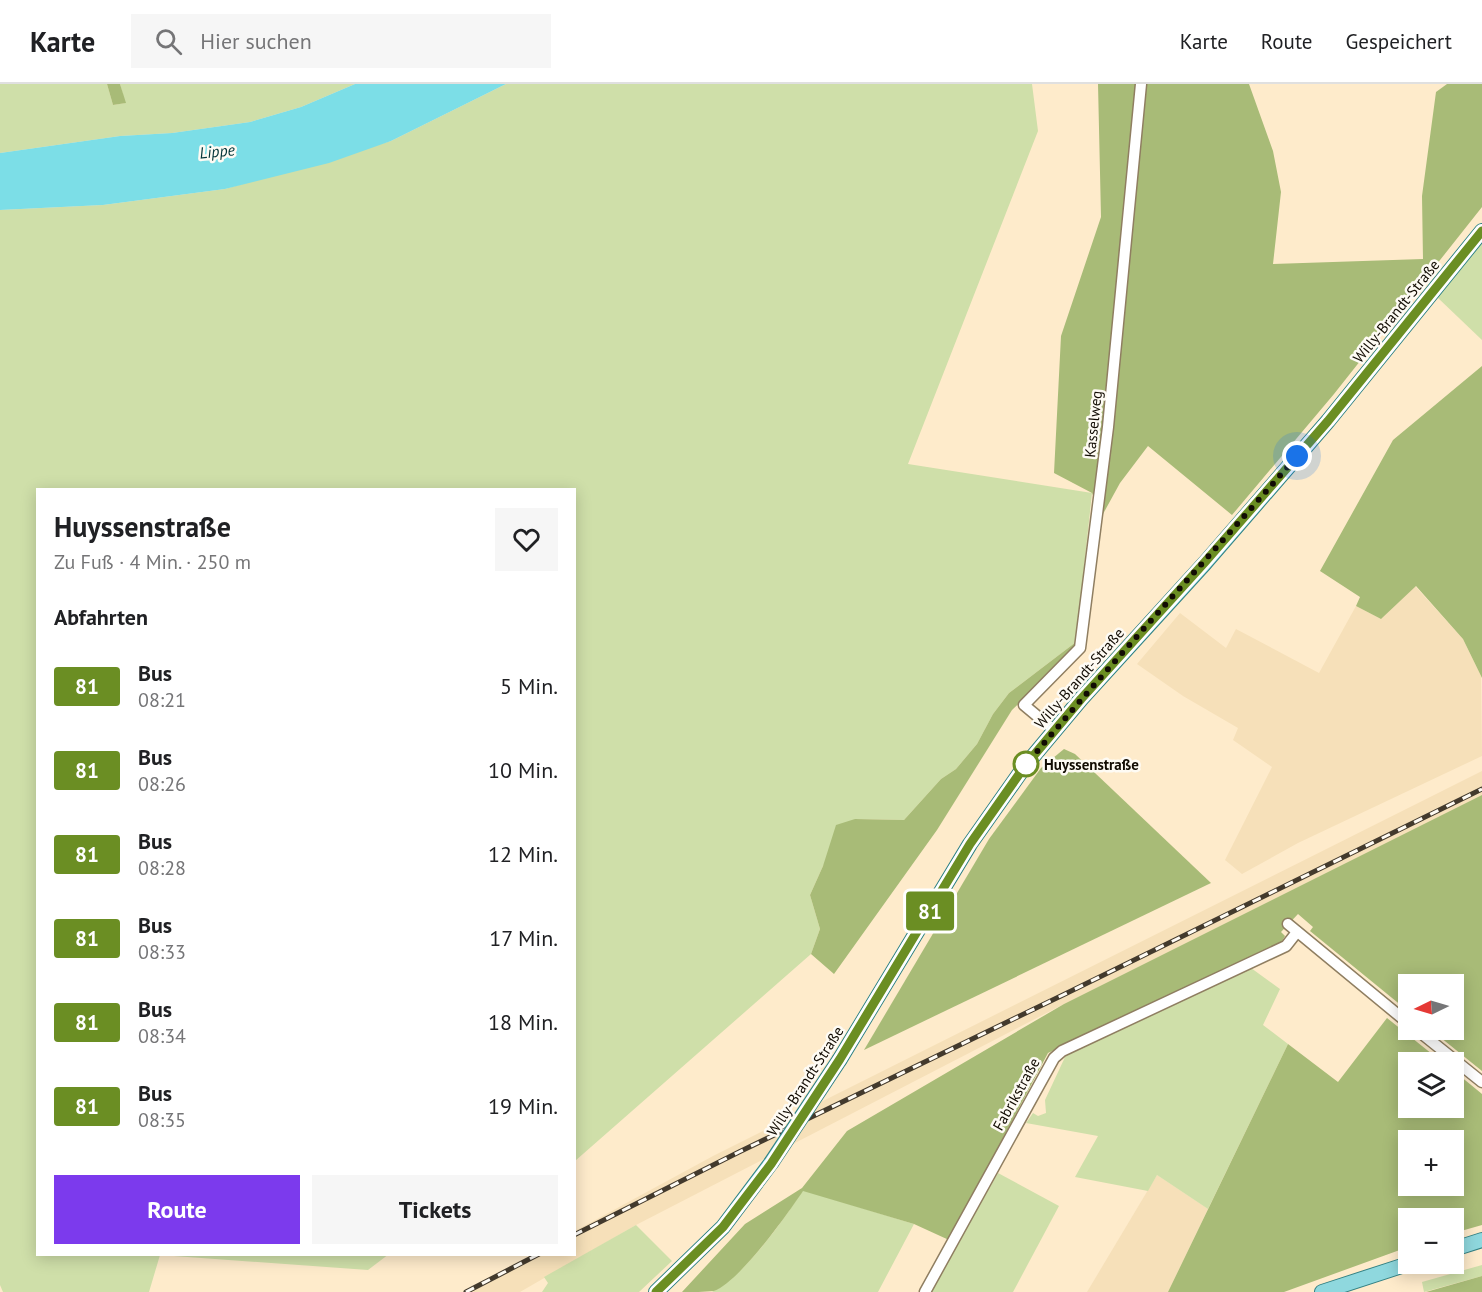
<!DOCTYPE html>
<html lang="de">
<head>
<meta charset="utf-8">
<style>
	:root { --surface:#fff; --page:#f6f6f6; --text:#202124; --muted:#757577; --line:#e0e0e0; --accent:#7c3aed }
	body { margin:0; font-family:"PT Sans",sans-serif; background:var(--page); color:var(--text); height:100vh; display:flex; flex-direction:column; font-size:22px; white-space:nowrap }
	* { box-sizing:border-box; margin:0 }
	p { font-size:20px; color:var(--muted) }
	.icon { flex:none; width:33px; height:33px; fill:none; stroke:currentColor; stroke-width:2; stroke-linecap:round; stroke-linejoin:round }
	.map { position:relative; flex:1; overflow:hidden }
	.drawer { position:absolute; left:36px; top:404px; width:540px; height:768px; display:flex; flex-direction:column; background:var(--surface); border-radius:0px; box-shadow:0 3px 15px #0003 }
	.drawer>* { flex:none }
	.badge { padding:0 12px; border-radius:4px; font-size:21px; line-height:39px }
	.needle { width:39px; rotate:265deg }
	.tools { position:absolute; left:1398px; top:890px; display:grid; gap:12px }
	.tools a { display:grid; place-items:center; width:66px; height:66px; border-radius:0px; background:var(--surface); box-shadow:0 3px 15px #0003; font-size:30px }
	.you { position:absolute; width:30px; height:30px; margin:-15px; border:4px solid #fff; border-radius:50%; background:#1a73e8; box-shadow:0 0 0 9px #1a73e833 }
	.map>.badge { position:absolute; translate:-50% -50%; box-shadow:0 0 0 3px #fff }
	h2 { padding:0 18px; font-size:22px; line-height:54px }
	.round { display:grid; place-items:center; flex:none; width:63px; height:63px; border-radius:0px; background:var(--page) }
	.overview { display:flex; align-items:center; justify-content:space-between; height:102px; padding:0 18px }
	h1 { font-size:28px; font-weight:800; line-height:45px }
	.button { display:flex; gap:12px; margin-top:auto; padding:12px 18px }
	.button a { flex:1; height:69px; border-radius:0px; background:var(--accent); color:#fff; font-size:24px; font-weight:800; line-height:69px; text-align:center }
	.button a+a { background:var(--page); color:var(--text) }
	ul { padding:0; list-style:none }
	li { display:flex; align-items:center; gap:18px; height:84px; padding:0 18px }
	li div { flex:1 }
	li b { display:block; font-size:22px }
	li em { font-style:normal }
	li .badge { min-width:66px; font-weight:700; text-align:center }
	header { display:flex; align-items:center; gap:36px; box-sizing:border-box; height:84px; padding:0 30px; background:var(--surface); border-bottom:2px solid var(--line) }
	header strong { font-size:28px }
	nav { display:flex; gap:33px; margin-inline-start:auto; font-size:21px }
	.search { width:420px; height:54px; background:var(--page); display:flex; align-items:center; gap:15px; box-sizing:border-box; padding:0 21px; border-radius:0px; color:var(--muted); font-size:22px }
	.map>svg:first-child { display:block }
</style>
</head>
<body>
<header>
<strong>Karte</strong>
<div class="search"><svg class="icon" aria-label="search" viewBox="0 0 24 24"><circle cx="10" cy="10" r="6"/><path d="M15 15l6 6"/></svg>Hier suchen</div>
<nav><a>Karte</a><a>Route</a><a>Gespeichert</a></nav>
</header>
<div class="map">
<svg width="1482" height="1208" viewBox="0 0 1482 1208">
	<rect width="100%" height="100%" fill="#feebcb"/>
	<g fill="#f6e0b9">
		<polygon points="1415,502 1463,555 1481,592 1482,672 1298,759 1242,790 1225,776 1272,683 1233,656 1238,644 1183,612 1137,580 1180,529 1226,564 1236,545 1319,589 1356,522 1381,535"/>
		<polygon points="1482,687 1482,711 1064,920 636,1141 520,1208 469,1208 535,1170 574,1170 575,1147 713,1072"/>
		<polygon points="1157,1091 1208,1125 1168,1208 1087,1208"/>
	</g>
	<g fill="#cfdfa9">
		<polygon points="0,0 107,0 113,21 125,19 120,0 355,0 301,23 250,38 172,49 120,52 0,69"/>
		<polygon points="506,0 1032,0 1038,47 908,380 1092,409 1076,558 1009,609 993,630 977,660 956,685 941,695 904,736 855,735 823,782 810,811 820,845 811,870 575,1077 574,405 38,405 38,1170 389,1170 368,1186 160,1171 149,1208 3,1208 0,1201 0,126 103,121 225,105 391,57"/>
		<polygon points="1482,159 1482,256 1437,213"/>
		<polygon points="1251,884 1280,905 1263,941 1288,960 1208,1125 1157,1091 1148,1107 1075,1093 1098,1052 1026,1039 1033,1029 1038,1032 1046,1029 1045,1016 1066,971"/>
		<polygon points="998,1089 1059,1122 1013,1208 930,1208"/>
		<path d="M803,1106L914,1140L878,1208H712C746,1190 782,1138 803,1106Z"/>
		<polygon points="636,1141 672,1177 639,1208 542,1208 548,1199 544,1193"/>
		<polygon points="1482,1181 1482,1192 1424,1208 1422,1198"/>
	</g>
	<g fill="#a8bb77" fill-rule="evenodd">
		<polygon points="107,0 120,0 126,19 113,21"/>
		<polygon points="1098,0 1249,0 1273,67 1281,108 1273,180 1423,175 1422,112 1436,8 1447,0 1482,0 1482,123 1334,310 1232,431 1148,362 1120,399 1103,430 1100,428 1092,409 1054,389 1061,252 1101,133"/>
		<polygon points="1482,282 1482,594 1463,555 1416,502 1381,535 1356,522 1360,513 1320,487 1393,356"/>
		<polygon points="1076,558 1075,566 1012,626 937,746 834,890 811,870 820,845 810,811 823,782 836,741 855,735 904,736 941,695 956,685 977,660 993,630 1009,609"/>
		<polygon points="1064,665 1075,670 1211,799 864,966 989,755 1041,684"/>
		<path d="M1482,711V987L1430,945H1454V900H1408V927L1310,847L1313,843L1298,830L1281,848L1285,852L1281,859L1048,969L949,1156L914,1140L803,1107C787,1131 740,1197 714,1207C705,1208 692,1208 682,1208L745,1140L802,1104L847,1047L1064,920Z"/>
		<path d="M1387,934L1442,978H1408V1023H1454V987L1482,1010V1141L1454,1149V1134H1408V1163L1284,1208H1168L1288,960L1338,998ZM1408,1056H1454V1101H1408Z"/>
		<polygon points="1482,1192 1482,1208 1426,1208"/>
	</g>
	<polygon fill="#7cdee7" points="355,0 506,0 391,57 329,79 225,105 103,121 0,126 0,69 120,52 172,49 250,38 301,23"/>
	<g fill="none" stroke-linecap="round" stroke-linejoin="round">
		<g stroke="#8f7e61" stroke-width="13">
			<g id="minor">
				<polyline points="1054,646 1024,621 1080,564 1108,343 1141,0"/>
				<polyline points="1288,840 1408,939"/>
				<polyline points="1416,945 1482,998"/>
				<polyline points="925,1208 1054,974 1062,967 1286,862 1297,848"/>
			</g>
		</g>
		<g stroke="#338083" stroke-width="16">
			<g id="major">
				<polyline points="840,975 970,760 1025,682 1081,615 1205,479 1328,337 1482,147"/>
				<polyline points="1454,1165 1482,1156"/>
				<polyline points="656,1208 723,1143 771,1079"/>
				<polyline points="1322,1208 1411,1179"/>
			</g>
		</g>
		<use href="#minor" stroke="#fff" stroke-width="10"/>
		<use href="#major" stroke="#8fd8de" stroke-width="14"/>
		<g stroke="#433a2d" stroke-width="5">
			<g id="rail">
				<polyline points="574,1151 739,1068 1067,909 1482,705"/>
				<polyline points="466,1208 539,1170"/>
			</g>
		</g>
		<use href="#rail" stroke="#fefbf4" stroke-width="3" stroke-dasharray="9" stroke-linecap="butt"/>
		<g stroke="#338083" stroke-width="16" stroke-linecap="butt">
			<polyline id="major-bridge" points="771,1079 840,975"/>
		</g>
		<use href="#major-bridge" stroke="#8fd8de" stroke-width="14"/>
	</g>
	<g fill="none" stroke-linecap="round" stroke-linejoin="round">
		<g stroke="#fff" stroke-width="14">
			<polyline id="line" points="656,1208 723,1143 771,1080 840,975 970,760 1025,682 1081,615 1205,478 1328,337 1482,147"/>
		</g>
		<use href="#line" stroke="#6b8e23" stroke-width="9"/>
		<path stroke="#120c03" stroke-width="6" stroke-dasharray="0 10.8" d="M1026,680L1025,682C1113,576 1207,476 1297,372"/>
	</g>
	<circle fill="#fff" stroke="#6b8e23" stroke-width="3" cx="1026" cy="680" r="12"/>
	<g text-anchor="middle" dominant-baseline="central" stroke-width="5" stroke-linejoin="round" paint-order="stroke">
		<g font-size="15" fill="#120c03" stroke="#fefbf4">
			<text transform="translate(1396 227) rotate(-51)">Willy-Brandt-Straße</text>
			<text transform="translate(1093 340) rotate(-84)">Kasselweg</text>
			<text transform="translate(1079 594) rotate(-49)">Willy-Brandt-Straße</text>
			<text transform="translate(805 997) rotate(-57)">Willy-Brandt-Straße</text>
			<text transform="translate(1016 1010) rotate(-61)">Fabrikstraße</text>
		</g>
		<g font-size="15" font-weight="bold" fill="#120c03" stroke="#fefbf4" text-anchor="start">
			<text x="1044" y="680">Huyssenstraße</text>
		</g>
		<g font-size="16" font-style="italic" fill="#043539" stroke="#fefbf4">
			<text transform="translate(217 67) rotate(-6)">Lippe</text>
		</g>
	</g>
</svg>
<div class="tools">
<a><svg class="needle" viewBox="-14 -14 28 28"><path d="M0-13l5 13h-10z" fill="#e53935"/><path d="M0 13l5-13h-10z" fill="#757577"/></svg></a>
<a><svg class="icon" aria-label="layers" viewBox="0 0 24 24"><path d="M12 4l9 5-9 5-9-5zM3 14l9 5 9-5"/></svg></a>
<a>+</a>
<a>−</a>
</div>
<div class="you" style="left:1297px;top:372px"></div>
<b class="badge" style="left:930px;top:827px;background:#6b8e23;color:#fff">81</b>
<section class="drawer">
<div class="overview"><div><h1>Huyssenstraße</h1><p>Zu Fuß · 4 Min. · 250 m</p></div><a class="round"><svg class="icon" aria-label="heart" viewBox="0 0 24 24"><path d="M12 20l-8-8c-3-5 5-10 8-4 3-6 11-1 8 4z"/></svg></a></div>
<h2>Abfahrten</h2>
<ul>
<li><span class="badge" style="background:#6b8e23;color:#fff">81</span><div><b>Bus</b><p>08:21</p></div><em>5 Min.</em></li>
<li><span class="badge" style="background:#6b8e23;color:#fff">81</span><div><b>Bus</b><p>08:26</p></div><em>10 Min.</em></li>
<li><span class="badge" style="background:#6b8e23;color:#fff">81</span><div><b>Bus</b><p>08:28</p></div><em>12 Min.</em></li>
<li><span class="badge" style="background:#6b8e23;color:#fff">81</span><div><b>Bus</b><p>08:33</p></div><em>17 Min.</em></li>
<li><span class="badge" style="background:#6b8e23;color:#fff">81</span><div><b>Bus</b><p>08:34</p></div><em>18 Min.</em></li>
<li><span class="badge" style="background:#6b8e23;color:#fff">81</span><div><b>Bus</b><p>08:35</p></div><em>19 Min.</em></li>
</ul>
<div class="button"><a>Route</a><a>Tickets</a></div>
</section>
</div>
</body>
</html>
